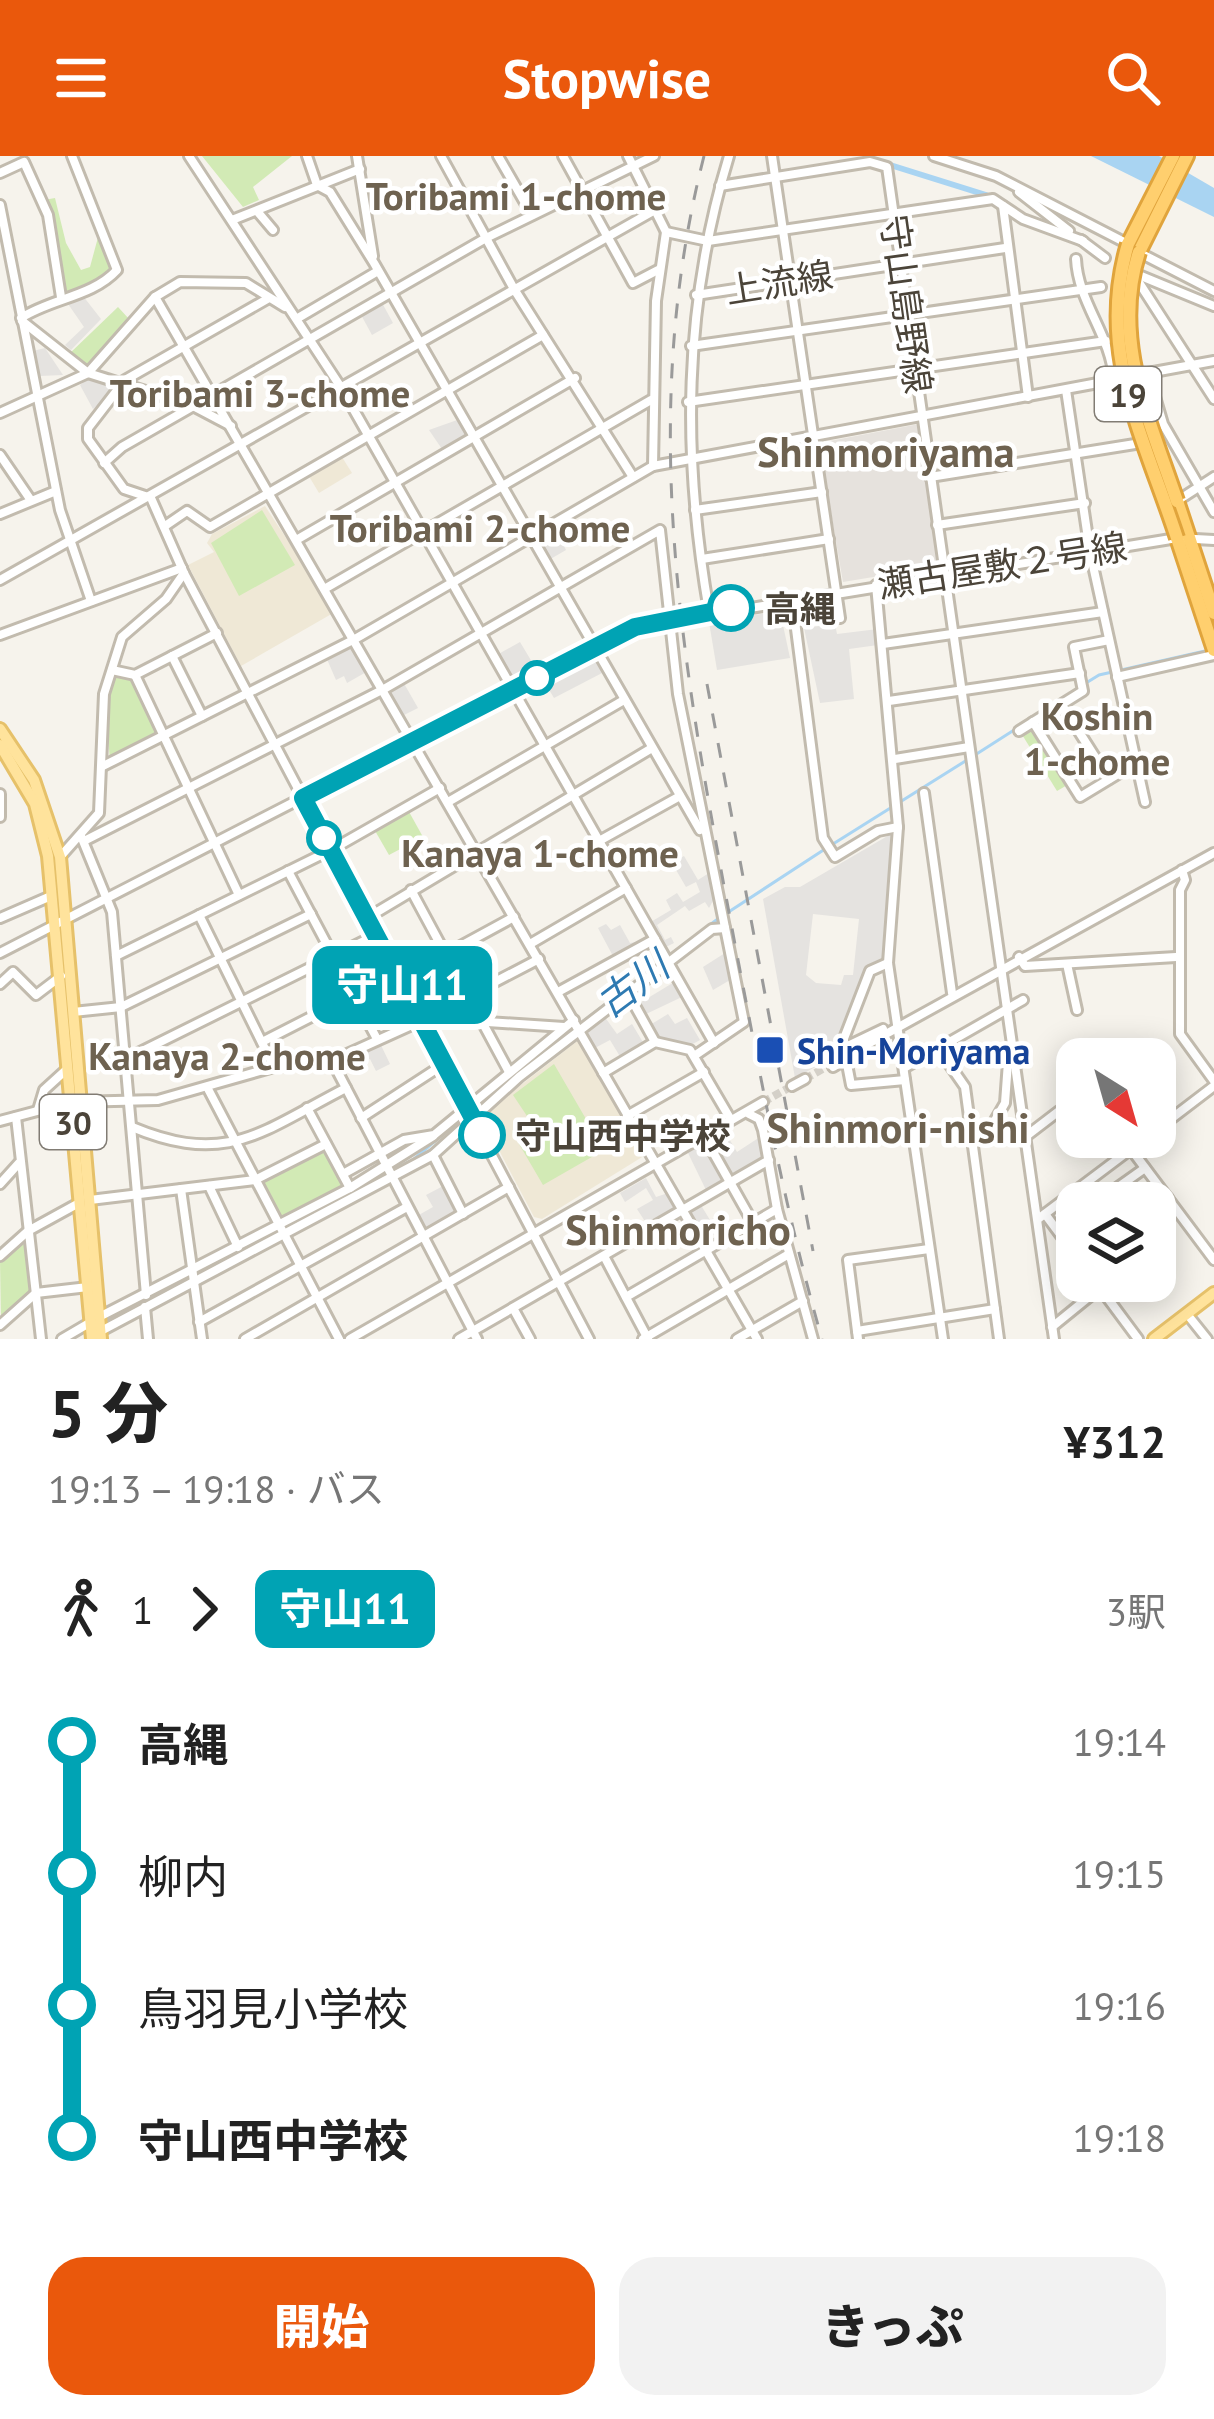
<!DOCTYPE html>
<html lang="ja">
<head>
<meta charset="utf-8">
<style>
	:root { --surface:#fff; --page:#f2f2f2; --text:#222; --muted:#767676; --accent:#ea580c }
	body { margin:0; font-family:"PT Sans","Noto Sans JP",sans-serif; background:var(--page); color:var(--text); height:100vh; display:flex; flex-direction:column; font-size:45px; white-space:nowrap }
	* { box-sizing:border-box; margin:0 }
	p { font-size:39px; color:var(--muted) }
	.icon { flex:none; width:66px; height:66px; fill:none; stroke:currentColor; stroke-width:2; stroke-linecap:round; stroke-linejoin:round }
	.map { position:relative; height:1183px; overflow:hidden }
	.details { display:flex; flex-direction:column; background:var(--surface); flex:1 }
	.details>* { flex:none }
	.badge { padding:0 24px; border-radius:18px; font-size:42px; line-height:78px }
	.needle { width:78px; rotate:143deg }
	.buttons { position:absolute; left:1056px; top:882px; display:grid; gap:24px }
	.buttons a { display:grid; place-items:center; width:120px; height:120px; border-radius:24px; background:var(--surface); box-shadow:0 6px 30px #0003; font-size:60px }
	.map>.badge { position:absolute; translate:-50% -50%; box-shadow:0 0 0 6px #fff }
	.legs { display:flex; align-items:center; gap:18px; height:132px; padding:0 48px; font-size:39px }
	.legs p { margin-inline-start:auto }
	.headline { display:flex; align-items:center; justify-content:space-between; height:204px; padding:0 48px }
	h1 { font-size:66px; font-weight:800; line-height:90px }
	.cta { display:flex; gap:24px; margin-top:auto; padding:24px 48px }
	.cta a { flex:1; height:138px; border-radius:36px; background:var(--accent); color:#fff; font-size:48px; font-weight:800; line-height:138px; text-align:center }
	.cta a+a { background:var(--page); color:var(--text) }
	ul { padding:0 48px; list-style:none }
	li { display:flex; align-items:center; gap:42px; height:132px; font-size:45px }
	li i { display:grid; place-items:center; width:18px; height:100%; margin:0 15px; background:currentColor }
	li i::after { content:''; width:30px; height:30px; margin:-15px; border:9px solid; border-radius:50%; background:var(--surface) }
	li p { margin-inline-start:auto }
	li:first-child i { background:linear-gradient(#0000 50%,currentColor 0) }
	li:last-child i { background:linear-gradient(currentColor 50%,#0000 0) }
	header { display:flex; justify-content:space-between; align-items:center; height:156px; padding:0 48px; background:var(--accent); color:#fff; font-size:54px; font-weight:800 }
	.map>svg:first-child { display:block }
</style>
</head>
<body>
<header><svg class="icon" aria-label="menu" viewBox="0 0 24 24"><path d="M4 6h16M4 12h16M4 18h16"/></svg>Stopwise<svg class="icon" aria-label="search" viewBox="0 0 24 24"><circle cx="10" cy="10" r="6"/><path d="M15 15l6 6"/></svg></header>
<div class="map">
<svg width="1214" height="1183" viewBox="0 0 1214 1183">
	<rect width="100%" height="100%" fill="#f6f3ec"/>
	<polygon fill="#e6e2dd" points="919,268 940,410 843,426 819,287"/>
	<g fill="#efe8d6">
		<polygon points="340,298 352,317 319,337 307,317"/>
		<polygon points="265,350 335,456 241,510 188,409 214,396 207,387 212,378"/>
		<polygon points="580,883 647,998 542,1063 534,1061 481,960"/>
	</g>
	<g fill="#d2eab5">
		<polygon points="202,0 292,0 253,31 259,44 243,51"/>
		<polygon points="55,42 66,87 81,114 90,111 100,74 113,110 94,130 64,137 44,44"/>
		<polygon points="118,151 129,163 88,213 67,200"/>
		<polygon points="262,354 295,409 239,440 211,387"/>
		<polygon points="114,517 131,522 157,577 110,605 105,544"/>
		<polygon points="1033,570 1069,628 1057,635 1021,577"/>
		<polygon points="408,654 423,681 389,699 374,673"/>
		<polygon points="554,908 604,994 543,1029 512,976 529,963 513,939"/>
		<polygon points="326,991 347,1031 279,1067 258,1024"/>
		<polygon points="25,1080 33,1136 1,1165 0,1104"/>
	</g>
	<g fill="#e5e3e0" fill-rule="evenodd">
		<polygon points="83,140 101,163 71,194 65,189 84,171 66,145"/>
		<polygon points="381,145 393,167 372,179 360,157"/>
		<polygon points="45,192 63,219 40,220 42,233 37,234 29,196"/>
		<polygon points="90,221 113,229 114,235 93,253 80,229"/>
		<polygon points="460,263 467,283 444,296 429,274"/>
		<polygon points="554,371 566,394 547,405 535,382"/>
		<polygon points="780,455 790,502 717,514 709,466"/>
		<polygon points="835,468 837,478 878,473 878,489 849,493 854,543 820,547 804,472"/>
		<polygon points="520,486 538,516 512,529 495,500"/>
		<polygon points="352,488 368,515 347,527 344,520 336,524 326,501"/>
		<polygon points="594,501 604,516 554,542 545,527"/>
		<polygon points="402,524 418,552 402,560 386,533"/>
		<path d="M891,678L895,682L884,802L868,814L832,902L795,922L763,743L785,731H800ZM813,758L859,763L853,819H844L841,829L816,827L806,819Z"/>
		<polygon points="684,700 698,724 709,717 714,743 709,752 705,746 689,755 685,750 657,769 665,784 671,781 674,787 664,792 649,767 671,754 666,744 677,737 683,746 700,736 696,726 686,731 672,707"/>
		<polygon points="606,768 611,774 620,769 630,787 643,785 614,802 598,772"/>
		<polygon points="725,797 730,824 713,834 703,811"/>
		<polygon points="676,825 684,840 644,859 638,848"/>
		<polygon points="401,841 410,859 392,869 385,856 370,864 363,851"/>
		<polygon points="668,858 675,868 687,862 700,884 691,889 658,883 650,869"/>
		<polygon points="604,860 617,878 632,868 644,888 621,902 610,884 593,893 584,878"/>
		<polygon points="379,885 390,908 376,915 370,903 354,910 349,899"/>
		<circle cx="673" cy="973" r="14"/>
		<polygon points="725,976 737,996 760,981 763,1001 729,1022 710,985"/>
		<polygon points="705,987 725,1022 707,1036 688,997"/>
		<polygon points="646,1022 656,1041 668,1037 677,1051 648,1070 637,1053 653,1044 646,1032 625,1046 620,1037"/>
		<polygon points="445,1029 459,1057 425,1075 417,1060 433,1051 426,1039"/>
		<polygon points="699,1046 710,1064 716,1061 723,1071 733,1065 737,1072 727,1078 723,1073 703,1085 686,1056"/>
	</g>
	<polygon fill="#a9d4f2" points="1091,0 1159,0 1214,32 1214,61"/>
	<g fill="none" stroke-linecap="round" stroke-linejoin="round">
		<g stroke="#a9d4f2" stroke-width="3">
			<polyline points="1086,527 1099,519 1205,495"/>
			<polyline points="975,599 1078,533"/>
			<polyline points="833,688 967,604"/>
			<polyline points="727,757 825,693"/>
			<polyline points="669,800 719,762"/>
			<polyline points="517,916 662,805"/>
			<polyline points="103,1166 414,1003 491,937"/>
			<polyline points="69,1183 89,1173"/>
		</g>
		<polyline stroke="#a9d4f2" stroke-width="6" points="887,8 986,39"/>
		<g stroke="#d4d0c8" stroke-width="8" stroke-dasharray="8 4" stroke-linecap="butt">
			<polyline points="805,923 835,906"/>
			<polyline points="763,946 792,930"/>
		</g>
		<g stroke="#c2bbae" stroke-width="14">
			<g id="minor">
				<polyline points="189,0 342,233 714,887"/>
				<polyline points="307,0 317,29 330,36 374,107 700,674"/>
				<polyline points="357,0 373,100"/>
				<polyline points="441,0 514,133 633,321"/>
				<polyline points="498,0 532,59"/>
				<polyline points="563,0 633,127 658,114"/>
				<polyline points="628,0 666,76 708,85 993,43 1023,63 1083,85"/>
				<polyline points="772,0 840,462"/>
				<polyline points="934,0 996,20 1128,88"/>
				<polyline points="0,17 24,6 48,59 61,141"/>
				<polyline points="720,30 870,6 887,11 1054,1183"/>
				<polyline points="1019,36 1069,75"/>
				<polyline points="0,49 60,354 91,445"/>
				<polyline points="1003,50 1028,241"/>
				<polyline points="257,55 273,74"/>
				<polyline points="232,64 360,13"/>
				<polyline points="1081,84 1105,102"/>
				<polyline points="1140,97 1214,135"/>
				<polyline points="1141,120 1214,150"/>
				<polyline points="1138,125 1214,243"/>
				<polyline points="696,139 1005,92"/>
				<polyline points="155,141 757,1183"/>
				<polyline points="269,142 125,224 88,272 88,283 124,333 151,342 184,417 589,1183"/>
				<path d="M21,162C52,142 92,141 117,114L72,0"/>
				<polyline points="298,162 378,115"/>
				<polyline points="22,165 88,217 193,250 231,270"/>
				<polyline points="691,190 1101,131"/>
				<polyline points="1214,205 1148,217 1163,268 1214,356"/>
				<polyline points="1066,234 1090,396 1145,646"/>
				<polyline points="688,246 1106,185"/>
				<polyline points="0,257 88,217 155,141 180,126 246,127 285,151"/>
				<polyline points="0,299 30,343"/>
				<polyline points="104,307 122,291 486,82 654,0"/>
				<polyline points="653,310 656,145 666,76"/>
				<polyline points="930,321 1135,288"/>
				<polyline points="1177,345 1214,321"/>
				<polyline points="695,354 822,336"/>
				<polyline points="0,358 56,335"/>
				<polyline points="937,369 1085,347"/>
				<polyline points="165,370 187,355 210,371 543,179"/>
				<polyline points="298,383 575,222"/>
				<polyline points="702,403 829,383"/>
				<polyline points="0,424 655,54"/>
				<polyline points="876,429 898,671 888,807 943,1183"/>
				<polyline points="326,432 651,244"/>
				<polyline points="792,442 823,682 835,701 878,675 898,671"/>
				<path d="M709,455C682,300 683,151 729,0"/>
				<polyline points="0,479 182,412"/>
				<polyline points="883,488 1103,456"/>
				<polyline points="172,500 202,560"/>
				<polyline points="112,514 135,519 217,477"/>
				<polyline points="135,519 239,739"/>
				<polyline points="1117,521 1214,499"/>
				<polyline points="889,545 1080,517"/>
				<polyline points="1062,549 1109,623"/>
				<polyline points="1033,566 1080,641 1136,607"/>
				<polyline points="1019,575 1083,535 1074,491 1109,484"/>
				<polyline points="895,603 969,591"/>
				<path d="M103,610L355,483L653,310L1114,224C1111,179 1078,147 1076,103"/>
				<polyline points="924,637 952,837"/>
				<polyline points="0,638 0,661"/>
				<polyline points="448,646 624,544"/>
				<polyline points="81,680 112,756 146,1139"/>
				<polyline points="84,685 384,533 660,374 678,538 744,866 697,898"/>
				<polyline points="599,685 680,640"/>
				<polyline points="60,701 99,657 104,538 122,481 166,443 184,417"/>
				<polyline points="1182,714 1185,724 1180,734 1180,878 1214,925"/>
				<polyline points="288,715 377,883"/>
				<polyline points="411,734 508,914"/>
				<polyline points="199,759 274,911"/>
				<polyline points="0,762 51,740"/>
				<polyline points="367,762 652,592"/>
				<polyline points="530,788 626,732"/>
				<polyline points="0,797 635,471 1177,382 1214,384"/>
				<polyline points="116,800 331,694 440,632"/>
				<polyline points="1019,801 1025,810 1176,801"/>
				<polyline points="1067,808 1077,854"/>
				<polyline points="400,823 514,761"/>
				<polyline points="0,828 13,816 36,839 61,820"/>
				<polyline points="558,836 655,783"/>
				<polyline points="629,839 655,886"/>
				<polyline points="468,840 539,803"/>
				<polyline points="73,856 121,851 311,758"/>
				<polyline points="262,886 354,839"/>
				<polyline points="837,895 883,873"/>
				<polyline points="940,895 965,931 999,1183"/>
				<polyline points="126,903 376,779"/>
				<polyline points="846,903 851,929 905,924"/>
				<polyline points="332,905 477,1183"/>
				<polyline points="837,905 1214,697"/>
				<polyline points="843,905 833,911 870,815 888,807"/>
				<polyline points="904,912 1023,844"/>
				<polyline points="603,917 655,886 690,894 731,964"/>
				<polyline points="792,930 805,923"/>
				<polyline points="207,931 339,1183"/>
				<polyline points="38,954 44,934 66,914"/>
				<polyline points="749,958 759,963 763,974 777,1053 813,1183"/>
				<polyline points="627,960 704,916"/>
				<polyline points="16,961 41,1183"/>
				<polyline points="361,962 444,908"/>
				<polyline points="0,965 71,946 158,944 274,911 332,905 427,862 564,871"/>
				<path d="M132,971C228,1011 262,975 346,932"/>
				<polyline points="990,973 1005,947 1008,906 1015,902"/>
				<polyline points="1155,975 1214,930"/>
				<polyline points="704,980 753,1067"/>
				<polyline points="1025,981 1059,955"/>
				<polyline points="1122,981 1214,1104"/>
				<polyline points="433,999 463,1058"/>
				<polyline points="343,1018 404,984 434,979 574,864"/>
				<polyline points="0,1028 19,1007"/>
				<polyline points="209,1030 238,1091"/>
				<polyline points="350,1032 433,980"/>
				<polyline points="181,1033 202,1183"/>
				<polyline points="1107,1039 1145,1012"/>
				<polyline points="90,1044 255,1024 326,988"/>
				<polyline points="1155,1051 1168,1042"/>
				<polyline points="1045,1058 1077,1101"/>
				<polyline points="1038,1063 1147,981"/>
				<polyline points="0,1100 28,1075 79,1047"/>
				<polyline points="604,1100 648,1183"/>
				<polyline points="1095,1125 1138,1183"/>
				<polyline points="626,1141 777,1053"/>
				<polyline points="145,1151 148,1183"/>
				<polyline points="513,1152 530,1183"/>
				<polyline points="1187,1158 1207,1183"/>
				<polyline points="99,1161 350,1032 307,952"/>
				<polyline points="199,1166 407,1051"/>
				<polyline points="0,1169 36,1137 88,1131"/>
				<polyline points="1052,1171 1100,1132"/>
				<polyline points="101,1175 433,999 519,921 712,773 725,772"/>
				<polyline points="857,1175 995,1153"/>
				<polyline points="62,1183 91,1166"/>
				<polyline points="245,1183 509,1031"/>
				<polyline points="350,1183 763,946"/>
				<polyline points="459,1183 769,1004"/>
				<polyline points="643,1183 789,1098"/>
				<polyline points="737,1183 803,1145"/>
				<polyline points="858,1183 848,1104 929,1093"/>
			</g>
		</g>
		<g stroke="#e6c16a" stroke-width="16">
			<g id="major">
				<polyline points="0,573 34,624 60,701 101,1183"/>
				<polyline points="0,589 35,648 48,700 92,1183"/>
				<polyline points="1154,1183 1214,1137"/>
			</g>
		</g>
		<g stroke="#e0a43c" stroke-width="18">
			<g id="highway">
				<polyline points="1128,88 1173,0"/>
				<polyline points="1139,96 1187,0"/>
				<polyline points="1177,345 1214,457"/>
				<polyline points="1177,382 1214,494"/>
			</g>
		</g>
		<use href="#minor" stroke="#fff" stroke-width="8"/>
		<use href="#major" stroke="#ffe39c" stroke-width="10"/>
		<use href="#highway" stroke="#ffcf6e" stroke-width="12"/>
		<g stroke="#9a9a9a" stroke-width="3" stroke-dasharray="15 15" stroke-linecap="butt">
			<path d="M704,0C636,267 684,518 734,783C760,918 784,1051 822,1183"/>
			<polyline points="707,528 813,1095"/>
		</g>
		<g stroke="#e0a43c" stroke-width="18" stroke-linecap="butt">
			<g id="highway-bridge">
				<path d="M1128,88C1096,196 1144,281 1177,382"/>
				<path d="M1139,96C1111,183 1149,262 1177,345"/>
			</g>
		</g>
		<use href="#highway-bridge" stroke="#ffcf6e" stroke-width="12"/>
	</g>
	<g fill="none" stroke-linecap="round" stroke-linejoin="round">
		<g stroke="#fff" stroke-width="27">
			<polyline id="line-1" points="482,979 303,642 635,471 731,452"/>
		</g>
		<use href="#line-1" stroke="#00a3b4" stroke-width="18"/>
	</g>
	<g fill="#fff" stroke="#00a3b4" stroke-width="6">
		<circle cx="731" cy="452" r="21"/>
		<circle cx="537" cy="522" r="15"/>
		<circle cx="324" cy="682" r="15"/>
		<circle cx="482" cy="979" r="21"/>
	</g>
	<rect fill="#1a4fb4" stroke="#fff" stroke-width="4.5" x="755" y="879" width="30" height="30" rx="6"/>
	<g text-anchor="middle" dominant-baseline="central" stroke-width="9" stroke-linejoin="round" paint-order="stroke">
		<g fill="#fff" stroke="#817c74" stroke-width="3">
			<rect x="1095" y="211" width="66" height="54" rx="9"/>
			<rect x="40" y="939" width="66" height="54" rx="9"/>
		</g>
		<g font-size="33" font-weight="bold" fill="#4b4439">
			<text x="1128" y="238">19</text>
			<text x="73" y="966">30</text>
		</g>
		<g font-size="36" fill="#4b4439" stroke="#fff">
			<text transform="translate(779 126) rotate(-9)">上流線</text>
			<text transform="translate(907 148) rotate(82)">守山島野線</text>
			<text transform="translate(1002 409) rotate(-9)">瀬古屋敷２号線</text>
		</g>
		<g font-size="36" font-weight="bold" fill="#4b4439" stroke="#fff" text-anchor="start">
			<text x="764" y="452">高縄</text>
			<text x="515" y="979">守山西中学校</text>
		</g>
		<g font-size="36" font-weight="bold" fill="#164399" stroke="#fff" text-anchor="start">
			<text x="797" y="894">Shin-Moriyama</text>
		</g>
		<g font-size="39" font-weight="bold" fill="#6e6250" stroke="#fff">
			<text x="516" y="39">Toribami 1-chome</text>
			<text x="260" y="236">Toribami 3-chome</text>
			<text x="480" y="371">Toribami 2-chome</text>
			<text x="1097" y="559">Koshin<tspan x="1097" dy="45">1-chome</tspan></text>
			<text x="540" y="696">Kanaya 1-chome</text>
			<text x="227" y="899">Kanaya 2-chome</text>
		</g>
		<g font-size="39" font-style="italic" fill="#2e7ab2" stroke="#fff">
			<text transform="translate(632 828) rotate(-37)">古川</text>
		</g>
		<g font-size="42" font-weight="bold" fill="#6e6250" stroke="#fff">
			<text x="886" y="295">Shinmoriyama</text>
			<text x="898" y="971">Shinmori-nishi</text>
			<text x="678" y="1073">Shinmoricho</text>
		</g>
	</g>
</svg>
<div class="buttons">
<a><svg class="needle" viewBox="-14 -14 28 28"><path d="M0-13l5 13h-10z" fill="#e53935"/><path d="M0 13l5-13h-10z" fill="#767676"/></svg></a>
<a><svg class="icon" aria-label="layers" viewBox="0 0 24 24"><path d="M12 4l9 5-9 5-9-5zM3 14l9 5 9-5"/></svg></a>
</div>
<b class="badge" style="left:402px;top:829px;background:#00a3b4;color:#fff">守山11</b>
</div>
<section class="details">
<div class="headline"><div><h1>5 分</h1><p>19:13 – 19:18 · バス</p></div><b>¥312</b></div>
<div class="legs"><svg class="icon" aria-label="walk" viewBox="0 0 24 24"><circle cx="13" cy="4" r="2"/><path d="M13 8l-2 6 4 7M11 14l-3 7M7 12l3-4h3l4 4"/></svg>1<svg class="icon" aria-label="forward" viewBox="0 0 24 24"><path d="M9 5l7 7-7 7"/></svg><b class="badge" style="background:#00a3b4;color:#fff">守山11</b><p>3駅</p></div>
<ul>
<li><i style="color:#00a3b4"></i><b>高縄</b><p>19:14</p></li>
<li><i style="color:#00a3b4"></i><span>柳内</span><p>19:15</p></li>
<li><i style="color:#00a3b4"></i><span>鳥羽見小学校</span><p>19:16</p></li>
<li><i style="color:#00a3b4"></i><b>守山西中学校</b><p>19:18</p></li>
</ul>
<div class="cta"><a>開始</a><a>きっぷ</a></div>
</section>
</body>
</html>
